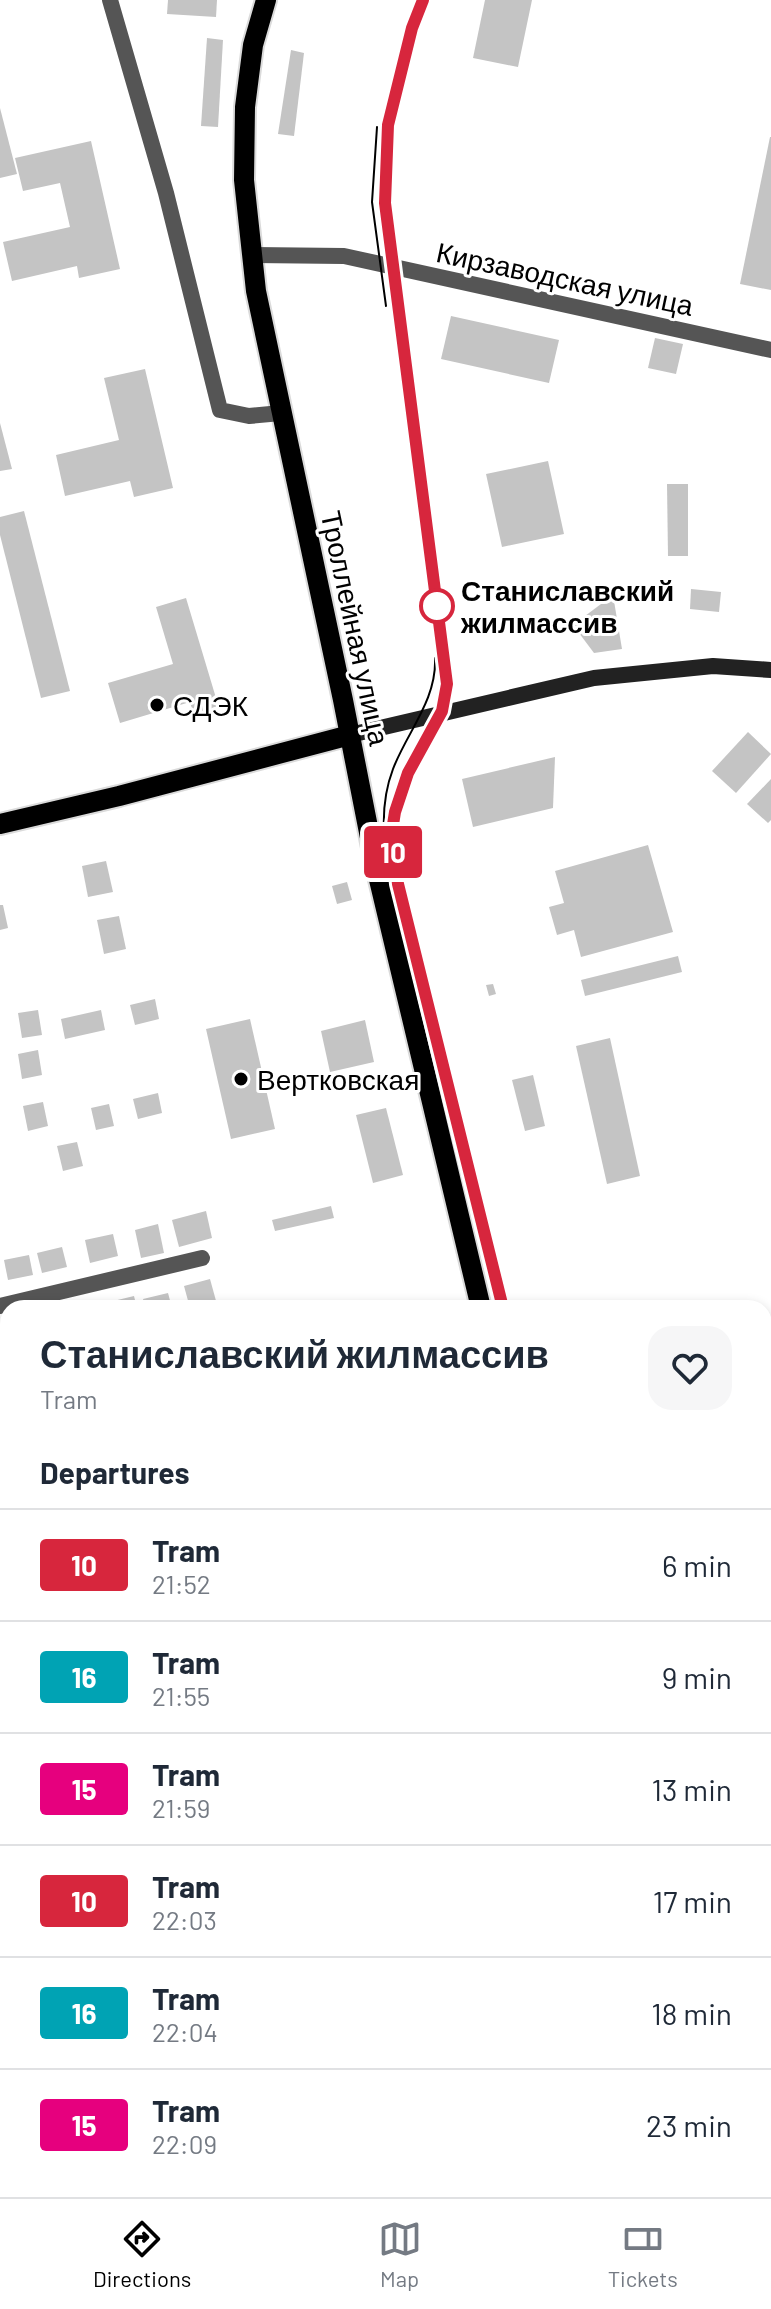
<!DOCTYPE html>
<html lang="en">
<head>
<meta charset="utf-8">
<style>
	:root { --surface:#fff; --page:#f6f6f7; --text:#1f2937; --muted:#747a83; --line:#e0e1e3; --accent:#000 }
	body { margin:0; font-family:Barlow,sans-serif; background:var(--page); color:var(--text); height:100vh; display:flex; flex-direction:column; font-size:30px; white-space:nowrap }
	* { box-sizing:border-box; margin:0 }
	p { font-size:26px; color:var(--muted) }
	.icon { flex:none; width:44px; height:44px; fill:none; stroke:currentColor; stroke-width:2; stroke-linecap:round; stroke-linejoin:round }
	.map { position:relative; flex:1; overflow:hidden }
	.sheet { position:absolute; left:0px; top:1300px; width:772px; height:898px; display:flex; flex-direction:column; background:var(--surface); border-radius:24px 24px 0 0; box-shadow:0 4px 12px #0003 }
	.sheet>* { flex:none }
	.badge { padding:0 16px; border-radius:6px; font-size:28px; line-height:52px }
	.map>.badge { position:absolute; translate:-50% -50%; box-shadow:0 0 0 4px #fff }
	h2 { padding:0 40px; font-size:30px; line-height:72px }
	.round { display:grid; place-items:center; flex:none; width:84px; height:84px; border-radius:24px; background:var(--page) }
	.headline { display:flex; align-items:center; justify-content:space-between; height:136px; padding:0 40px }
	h1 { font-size:38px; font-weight:700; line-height:60px }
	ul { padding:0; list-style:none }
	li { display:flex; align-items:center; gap:24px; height:112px; padding:0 40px; border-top:2px solid var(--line) }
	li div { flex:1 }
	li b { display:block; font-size:30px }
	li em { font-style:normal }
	li .badge { min-width:88px; font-weight:700; text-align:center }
	.tab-bar { display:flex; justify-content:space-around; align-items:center; height:112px; border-top:2px solid var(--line); background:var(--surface); font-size:22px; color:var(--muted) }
	.tab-bar a { display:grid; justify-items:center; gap:4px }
	.tab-bar .current { color:var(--accent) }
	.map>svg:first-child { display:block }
</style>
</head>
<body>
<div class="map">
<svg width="771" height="2197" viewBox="0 0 771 2197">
	<rect width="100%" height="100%" fill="#fff"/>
	<g fill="#c4c4c4">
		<polygon points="168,0 217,0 216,17 167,14"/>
		<polygon points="485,0 532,0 518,67 473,58"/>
		<polygon points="207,38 223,40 218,127 201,126"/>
		<polygon points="291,50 304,53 294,136 278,134"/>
		<polygon points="0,108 17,174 0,178"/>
		<polygon points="770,137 771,137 771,290 740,284"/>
		<polygon points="91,141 120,269 79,278 77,266 12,281 3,242 70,227 60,183 23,191 15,158"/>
		<polygon points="451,316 559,340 549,383 441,359"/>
		<polygon points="655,338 683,344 676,374 648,368"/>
		<polygon points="145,369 173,488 134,497 130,481 65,496 56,455 119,440 104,378"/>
		<polygon points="0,423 12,469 0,471"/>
		<polygon points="548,461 564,534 502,547 486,474"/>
		<polygon points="667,484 688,484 688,556 668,556"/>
		<polygon points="24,511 70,691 41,698 0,535 0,517"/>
		<polygon points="691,589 721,592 719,612 690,609"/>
		<polygon points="613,595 622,649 594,653 573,625"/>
		<polygon points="186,598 219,708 194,716 190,702 120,723 108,683 173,664 156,607"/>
		<polygon points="748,732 771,754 736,793 712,771"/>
		<polygon points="555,757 553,808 473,827 462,779"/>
		<polygon points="771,779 771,820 768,823 747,804"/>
		<polygon points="648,845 673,932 581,957 574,930 557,935 549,907 564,903 555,871"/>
		<polygon points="106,861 113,892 88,897 82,866"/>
		<polygon points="347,882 352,900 337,904 332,886"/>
		<polygon points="0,905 3,905 8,928 0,930"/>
		<polygon points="119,916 126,949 104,954 97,920"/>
		<polygon points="678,956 682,972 585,996 581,980"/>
		<polygon points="493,984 496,994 489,996 486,985"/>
		<polygon points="155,999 159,1019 135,1025 130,1005"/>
		<polygon points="38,1010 42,1035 22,1038 18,1013"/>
		<polygon points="101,1010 105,1030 65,1039 61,1019"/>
		<polygon points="250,1019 275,1129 231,1139 206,1029"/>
		<polygon points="365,1020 374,1062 330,1072 321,1031"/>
		<polygon points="610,1038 640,1176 607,1184 576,1046"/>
		<polygon points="38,1050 42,1075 22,1079 18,1054"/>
		<polygon points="533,1075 545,1126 525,1131 512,1080"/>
		<polygon points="158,1093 162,1113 138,1119 133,1099"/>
		<polygon points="43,1102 48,1126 28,1131 23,1106"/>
		<polygon points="109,1104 114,1126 96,1130 91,1108"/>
		<polygon points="386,1108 403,1175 373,1183 356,1115"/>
		<polygon points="77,1142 83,1166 63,1171 57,1146"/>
		<polygon points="331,1206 334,1218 275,1231 272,1220"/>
		<polygon points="206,1211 212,1238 179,1247 172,1220"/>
		<polygon points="158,1224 164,1253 141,1258 135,1230"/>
		<polygon points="113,1234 118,1256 90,1263 85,1240"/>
		<polygon points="62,1247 67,1267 42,1273 37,1253"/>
		<polygon points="29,1255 33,1275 8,1280 4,1260"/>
		<polygon points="210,1279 218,1308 190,1308 184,1286"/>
		<polygon points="168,1293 172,1308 145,1308 143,1299"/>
		<polygon points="134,1296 137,1308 102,1308 101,1304"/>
		<polygon points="8,1336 8,1363 7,1363 1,1337"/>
		<polygon points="8,1455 8,1480 0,1482 0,1457"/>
		<polygon points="6,1566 8,1595 0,1597 0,1568"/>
		<polygon points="771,1685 771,1712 768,1712 764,1687"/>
		<polygon points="764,1760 771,1785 764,1787"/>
		<polygon points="771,1832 771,1859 764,1860 764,1834"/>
		<polygon points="8,1897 8,1925 0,1927 0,1899"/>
		<polygon points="771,1917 771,1955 767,1956 764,1918"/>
		<polygon points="8,1946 8,1969 0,1971 0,1948"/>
		<polygon points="98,2190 132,2190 134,2196 100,2197"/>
		<polygon points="398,2190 430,2190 432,2197 400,2197"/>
		<polygon points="543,2190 570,2190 572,2197 544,2197"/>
	</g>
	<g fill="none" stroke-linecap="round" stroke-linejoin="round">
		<g stroke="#dbdbdb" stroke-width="24">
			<g id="primary">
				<polyline points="266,0 253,45 245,107 244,180 256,291 343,700 375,863 481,1308"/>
				<polyline points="0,824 119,796 350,735"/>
				<polyline points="696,2190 698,2197"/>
			</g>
		</g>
		<g stroke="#555" stroke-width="16">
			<polyline points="110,0 166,193 220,410 249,416 281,413"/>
			<polyline points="252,255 344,256 771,350"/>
			<polyline points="0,1306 202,1258"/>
			<polyline points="764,1625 771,1623"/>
			<polyline points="764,1741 771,1739"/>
			<polyline points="0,1800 8,1798"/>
			<polyline points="764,1877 771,1875"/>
			<polyline points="0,2001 8,1999"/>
			<polyline points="0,2083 8,2116"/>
			<polyline points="26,2190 28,2197"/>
			<polyline points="154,2197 172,2190"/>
		</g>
		<polyline stroke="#222" stroke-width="16" points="350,735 594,678 713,666 771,670"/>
		<use href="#primary" stroke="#000" stroke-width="20"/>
		<g stroke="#000" stroke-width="2">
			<polyline points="423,0 412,28 388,125 385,203 447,684 442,711 408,773 395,812 392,831 398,884 503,1308"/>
			<polyline points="377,127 372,202 386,306"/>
			<path d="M384,831C383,810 385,790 393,769C407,732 437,700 435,658"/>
			<polyline points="0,1771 8,1769"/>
			<polyline points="721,2190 722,2197"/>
		</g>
	</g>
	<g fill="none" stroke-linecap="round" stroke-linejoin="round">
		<g stroke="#fff" stroke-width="18">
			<polyline id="line" points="423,0 412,28 388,125 385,203 447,684 442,711 408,773 395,812 392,831 398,884 503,1308"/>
		</g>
		<use href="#line" stroke="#d7263d" stroke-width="12"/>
	</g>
	<circle fill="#fff" stroke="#d7263d" stroke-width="4" cx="437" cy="606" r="16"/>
	<g fill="#000" stroke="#fff" stroke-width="3">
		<circle cx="157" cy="705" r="8"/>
		<circle cx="241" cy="1079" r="8"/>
	</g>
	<g text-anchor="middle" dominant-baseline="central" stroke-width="6" stroke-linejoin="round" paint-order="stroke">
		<g font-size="28" fill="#000" stroke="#fff">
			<text transform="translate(565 278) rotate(12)">Кирзаводская улица</text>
			<text transform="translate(356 628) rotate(78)">Троллейная улица</text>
		</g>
		<g font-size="28" font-weight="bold" fill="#000" stroke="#fff" text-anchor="start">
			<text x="461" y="590">Станиславский<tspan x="461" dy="32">жилмассив</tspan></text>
		</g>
		<g font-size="28" fill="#000" stroke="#fff" text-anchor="start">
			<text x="173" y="705">СДЭК</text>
			<text x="257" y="1079">Вертковская</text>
		</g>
	</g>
</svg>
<b class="badge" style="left:393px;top:852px;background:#d7263d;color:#fff">10</b>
<section class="sheet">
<div class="headline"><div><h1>Станиславский жилмассив</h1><p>Tram</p></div><a class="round"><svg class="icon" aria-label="heart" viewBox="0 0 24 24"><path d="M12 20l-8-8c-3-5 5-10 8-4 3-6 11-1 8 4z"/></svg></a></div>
<h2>Departures</h2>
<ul>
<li><span class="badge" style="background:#d7263d;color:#fff">10</span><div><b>Tram</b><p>21:52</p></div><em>6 min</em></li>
<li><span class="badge" style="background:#00a3b4;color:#fff">16</span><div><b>Tram</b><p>21:55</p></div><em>9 min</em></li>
<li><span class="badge" style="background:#e6007e;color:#fff">15</span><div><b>Tram</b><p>21:59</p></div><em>13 min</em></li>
<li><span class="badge" style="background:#d7263d;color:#fff">10</span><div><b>Tram</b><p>22:03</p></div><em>17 min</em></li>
<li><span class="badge" style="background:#00a3b4;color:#fff">16</span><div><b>Tram</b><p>22:04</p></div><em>18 min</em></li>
<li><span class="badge" style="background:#e6007e;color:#fff">15</span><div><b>Tram</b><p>22:09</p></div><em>23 min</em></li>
</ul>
</section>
</div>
<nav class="tab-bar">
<a class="current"><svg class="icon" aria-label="directions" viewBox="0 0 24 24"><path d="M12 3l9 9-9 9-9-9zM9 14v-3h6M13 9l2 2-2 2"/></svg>Directions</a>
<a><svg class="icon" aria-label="map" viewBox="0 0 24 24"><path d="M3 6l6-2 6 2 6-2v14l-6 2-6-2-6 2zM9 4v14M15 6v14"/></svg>Map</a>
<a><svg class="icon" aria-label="tickets" viewBox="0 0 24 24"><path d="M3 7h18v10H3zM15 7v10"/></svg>Tickets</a>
</nav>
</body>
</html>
